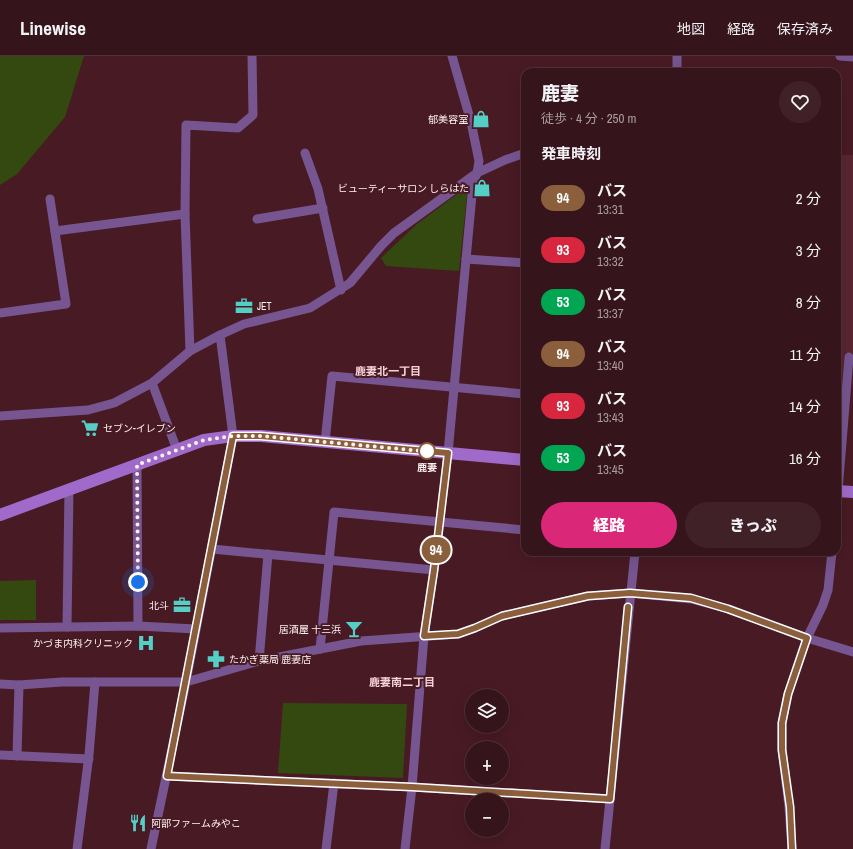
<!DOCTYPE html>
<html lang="ja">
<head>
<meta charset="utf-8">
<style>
	:root { --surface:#36141b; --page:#412128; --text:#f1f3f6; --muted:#aa9ea3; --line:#50333a; --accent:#db2777 }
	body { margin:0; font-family:"Archivo Narrow","Noto Sans JP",sans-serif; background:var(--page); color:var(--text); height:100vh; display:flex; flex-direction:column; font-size:15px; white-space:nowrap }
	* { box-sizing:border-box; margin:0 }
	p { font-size:13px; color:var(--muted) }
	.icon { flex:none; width:22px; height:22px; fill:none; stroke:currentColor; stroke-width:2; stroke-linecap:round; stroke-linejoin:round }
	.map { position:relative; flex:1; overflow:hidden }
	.drawer { position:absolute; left:521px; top:12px; width:320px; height:488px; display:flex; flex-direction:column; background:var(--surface); border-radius:12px; box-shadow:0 4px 16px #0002,0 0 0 1px var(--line) }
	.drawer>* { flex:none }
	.badge { padding:0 8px; border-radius:13px; font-size:14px; line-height:26px }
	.buttons { position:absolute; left:465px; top:633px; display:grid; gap:8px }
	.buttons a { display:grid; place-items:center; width:44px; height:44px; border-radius:50%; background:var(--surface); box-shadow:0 4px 16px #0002,0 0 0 1px var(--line); font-size:20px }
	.you { position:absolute; width:20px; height:20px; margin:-10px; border:3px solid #fff; border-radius:50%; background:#1a73e8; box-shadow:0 0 0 6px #1a73e833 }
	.map>.badge { position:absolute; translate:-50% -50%; box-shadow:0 0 0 2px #fff }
	h2 { padding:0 20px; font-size:15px; line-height:36px }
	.round { display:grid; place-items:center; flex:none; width:42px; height:42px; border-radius:21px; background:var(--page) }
	.head { display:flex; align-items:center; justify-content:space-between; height:68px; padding:0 20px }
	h1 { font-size:19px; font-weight:800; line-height:30px }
	.cta { display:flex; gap:8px; margin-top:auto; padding:8px 20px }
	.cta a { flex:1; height:46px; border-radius:24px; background:var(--accent); color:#fff; font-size:16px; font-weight:800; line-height:46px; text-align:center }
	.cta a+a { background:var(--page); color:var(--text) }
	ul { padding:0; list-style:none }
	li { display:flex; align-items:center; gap:12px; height:52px; padding:0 20px }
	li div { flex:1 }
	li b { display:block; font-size:15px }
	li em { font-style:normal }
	li .badge { min-width:44px; font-weight:700; text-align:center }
	header { display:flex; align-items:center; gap:24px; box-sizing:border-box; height:56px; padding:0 20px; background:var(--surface); border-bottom:1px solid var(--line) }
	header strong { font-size:19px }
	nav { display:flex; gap:22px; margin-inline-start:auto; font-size:14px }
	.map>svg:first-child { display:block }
</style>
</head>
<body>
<header>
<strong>Linewise</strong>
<nav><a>地図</a><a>経路</a><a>保存済み</a></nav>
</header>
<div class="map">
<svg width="853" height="793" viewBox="0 0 853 793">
	<rect width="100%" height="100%" fill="#481a24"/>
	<polygon fill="#582531" points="837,99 853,99 853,297 845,297 837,371"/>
	<g fill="#334910">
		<polygon points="0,0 84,0 65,61 17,118 0,129"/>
		<polygon points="468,130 459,215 386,210 381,202 417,168"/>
		<polygon points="36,524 36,564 0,564 0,525"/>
		<polygon points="283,647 407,648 403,722 278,717"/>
	</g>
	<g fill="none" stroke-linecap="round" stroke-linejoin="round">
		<g stroke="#765590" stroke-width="9">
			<polyline points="840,0 853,1"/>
			<polyline points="677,16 677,0"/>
			<polyline points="305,97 318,133 341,234"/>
			<polyline points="257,163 323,152"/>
			<polyline points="55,175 185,158"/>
			<polyline points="466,203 525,207"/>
			<polyline points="0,257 66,248 50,143"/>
			<polyline points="190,295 185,158 186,69 238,72 253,59 252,0"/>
			<polyline points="152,327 177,394"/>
			<polyline points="0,360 88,354 114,347 152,327 190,295 220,279 244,268 310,252 350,227 381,190 394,177 477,117 505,104 525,97"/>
			<polyline points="325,386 332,320 525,338"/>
			<polyline points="137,409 138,570"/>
			<polyline points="837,447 849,301"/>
			<polyline points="212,493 434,514"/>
			<polyline points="67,571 69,433"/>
			<polyline points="0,572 138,570 196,573"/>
			<polyline points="320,593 334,456 525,474"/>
			<polyline points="259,605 268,498"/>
			<polyline points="0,628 19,629 62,626 186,626 259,605 361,585 458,578 475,572 502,560 588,540 630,537 691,543 729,553 807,582 853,596"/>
			<polyline points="0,699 89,703"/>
			<polyline points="17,700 19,629"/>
			<polyline points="167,720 412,731 610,743"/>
			<polyline points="77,793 89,699 95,626"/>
			<polyline points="151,793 186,626 233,380 220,279"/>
			<polyline points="326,793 334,727"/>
			<polyline points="405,793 412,731 424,580 434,514 448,397 473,128 477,117 479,105 471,66 452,0"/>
			<polyline points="605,793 635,496"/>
			<polyline points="792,793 789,751 782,693 782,667 788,638 807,582 823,549 828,534 832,496"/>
		</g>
		<g stroke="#9f6ac9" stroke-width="12">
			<polyline points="837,435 853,436"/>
			<polyline points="0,459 204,384 233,380 261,380 525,404"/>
		</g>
	</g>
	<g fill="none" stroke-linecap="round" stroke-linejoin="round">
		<g stroke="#fff" stroke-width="9">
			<polyline id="line" points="628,551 610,743 412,731 167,720 233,380 261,380 448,397 434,514 424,580 458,578 475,572 502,560 588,540 630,537 691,542 728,553 807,582 788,638 782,667 782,694 790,751 792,793"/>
		</g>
		<use href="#line" stroke="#8b5e3c" stroke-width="6"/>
		<polyline stroke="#fef1f2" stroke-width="4" stroke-dasharray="0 7.2" points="138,526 137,409 204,384 233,380 261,380 433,396 427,395"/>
	</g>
	<defs>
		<g id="shop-bare" transform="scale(1.38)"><path d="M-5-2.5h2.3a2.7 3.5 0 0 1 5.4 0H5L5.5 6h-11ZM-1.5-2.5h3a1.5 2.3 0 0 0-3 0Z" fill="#55cec5" stroke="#481a24" stroke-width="2.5" paint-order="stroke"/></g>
		<g id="office-bare" transform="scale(1.38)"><path d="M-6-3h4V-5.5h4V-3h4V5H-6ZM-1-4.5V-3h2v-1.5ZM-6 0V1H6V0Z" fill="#55cec5" stroke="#481a24" stroke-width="2.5" paint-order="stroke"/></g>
		<g id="supermarket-bare" transform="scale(1.38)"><path d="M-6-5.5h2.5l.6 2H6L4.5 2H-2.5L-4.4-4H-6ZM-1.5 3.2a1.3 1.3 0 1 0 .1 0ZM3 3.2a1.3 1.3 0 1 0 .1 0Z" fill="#55cec5" stroke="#481a24" stroke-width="2.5" paint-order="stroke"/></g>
		<g id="bar-bare" transform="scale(1.38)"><path d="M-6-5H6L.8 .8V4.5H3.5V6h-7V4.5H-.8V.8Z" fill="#55cec5" stroke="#481a24" stroke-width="2.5" paint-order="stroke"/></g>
		<g id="hospital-bare" transform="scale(1.38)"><path d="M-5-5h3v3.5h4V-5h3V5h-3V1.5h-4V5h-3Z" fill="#55cec5" stroke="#481a24" stroke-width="2.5" paint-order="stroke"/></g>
		<g id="pharmacy-bare" transform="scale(1.38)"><path d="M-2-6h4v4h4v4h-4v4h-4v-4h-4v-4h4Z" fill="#55cec5" stroke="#481a24" stroke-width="2.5" paint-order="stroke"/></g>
		<g id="restaurant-bare" transform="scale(1.38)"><path d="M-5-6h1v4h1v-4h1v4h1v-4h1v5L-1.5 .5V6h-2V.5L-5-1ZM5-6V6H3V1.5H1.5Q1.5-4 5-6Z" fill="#55cec5" stroke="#481a24" stroke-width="2.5" paint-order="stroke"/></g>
	</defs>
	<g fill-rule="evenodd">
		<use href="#shop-bare" x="481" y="63"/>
		<use href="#shop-bare" x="482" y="132"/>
		<use href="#office-bare" x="244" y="250"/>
		<use href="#supermarket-bare" x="90" y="372"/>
		<use href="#office-bare" x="182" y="549"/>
		<use href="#bar-bare" x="354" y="573"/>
		<use href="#hospital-bare" x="146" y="587"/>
		<use href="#pharmacy-bare" x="216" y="603"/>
		<use href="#restaurant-bare" x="138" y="767"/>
	</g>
	<circle fill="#fff" stroke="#8b5e3c" stroke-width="2" cx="427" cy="395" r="8"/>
	<g text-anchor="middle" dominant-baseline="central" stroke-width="4" stroke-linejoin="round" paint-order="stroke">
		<g font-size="10" fill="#fef1f2" stroke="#481a24" text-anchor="end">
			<text x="468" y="63">郁美容室</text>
			<text x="469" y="132">ビューティーサロン しらはた</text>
			<text x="257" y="250" text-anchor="start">JET</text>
			<text x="103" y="372" text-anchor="start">セブン-イレブン</text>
			<text x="169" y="549">北斗</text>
			<text x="341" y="573">居酒屋 十三浜</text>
			<text x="133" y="587">かづま内科クリニック</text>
			<text x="229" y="603" text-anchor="start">たかぎ薬局 鹿妻店</text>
			<text x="151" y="767" text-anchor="start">阿部ファームみやこ</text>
		</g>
		<g font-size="10" font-weight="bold" fill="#fef1f2" stroke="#481a24">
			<text x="427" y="411">鹿妻</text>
		</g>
		<g font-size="11" font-weight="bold" fill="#f7d2d7" stroke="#481a24">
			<text x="388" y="315">鹿妻北一丁目</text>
			<text x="402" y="626">鹿妻南二丁目</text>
		</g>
	</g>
</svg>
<div class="buttons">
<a><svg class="icon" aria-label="layers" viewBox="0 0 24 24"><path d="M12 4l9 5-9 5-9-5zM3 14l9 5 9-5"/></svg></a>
<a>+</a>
<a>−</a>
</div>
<div class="you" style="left:138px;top:526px"></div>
<b class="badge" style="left:436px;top:494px;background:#8b5e3c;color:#fff">94</b>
<section class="drawer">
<div class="head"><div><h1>鹿妻</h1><p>徒歩 · 4 分 · 250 m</p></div><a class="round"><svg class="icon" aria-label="heart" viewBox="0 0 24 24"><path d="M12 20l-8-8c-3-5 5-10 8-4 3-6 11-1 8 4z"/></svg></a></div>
<h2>発車時刻</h2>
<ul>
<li><span class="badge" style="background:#8b5e3c;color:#fff">94</span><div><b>バス</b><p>13:31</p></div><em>2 分</em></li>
<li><span class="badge" style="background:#d7263d;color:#fff">93</span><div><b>バス</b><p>13:32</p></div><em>3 分</em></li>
<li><span class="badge" style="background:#00a651;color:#fff">53</span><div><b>バス</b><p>13:37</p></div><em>8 分</em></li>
<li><span class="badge" style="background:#8b5e3c;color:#fff">94</span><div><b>バス</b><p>13:40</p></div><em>11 分</em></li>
<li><span class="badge" style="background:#d7263d;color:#fff">93</span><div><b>バス</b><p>13:43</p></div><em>14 分</em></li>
<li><span class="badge" style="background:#00a651;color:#fff">53</span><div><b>バス</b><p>13:45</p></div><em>16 分</em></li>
</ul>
<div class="cta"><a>経路</a><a>きっぷ</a></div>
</section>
</div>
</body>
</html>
